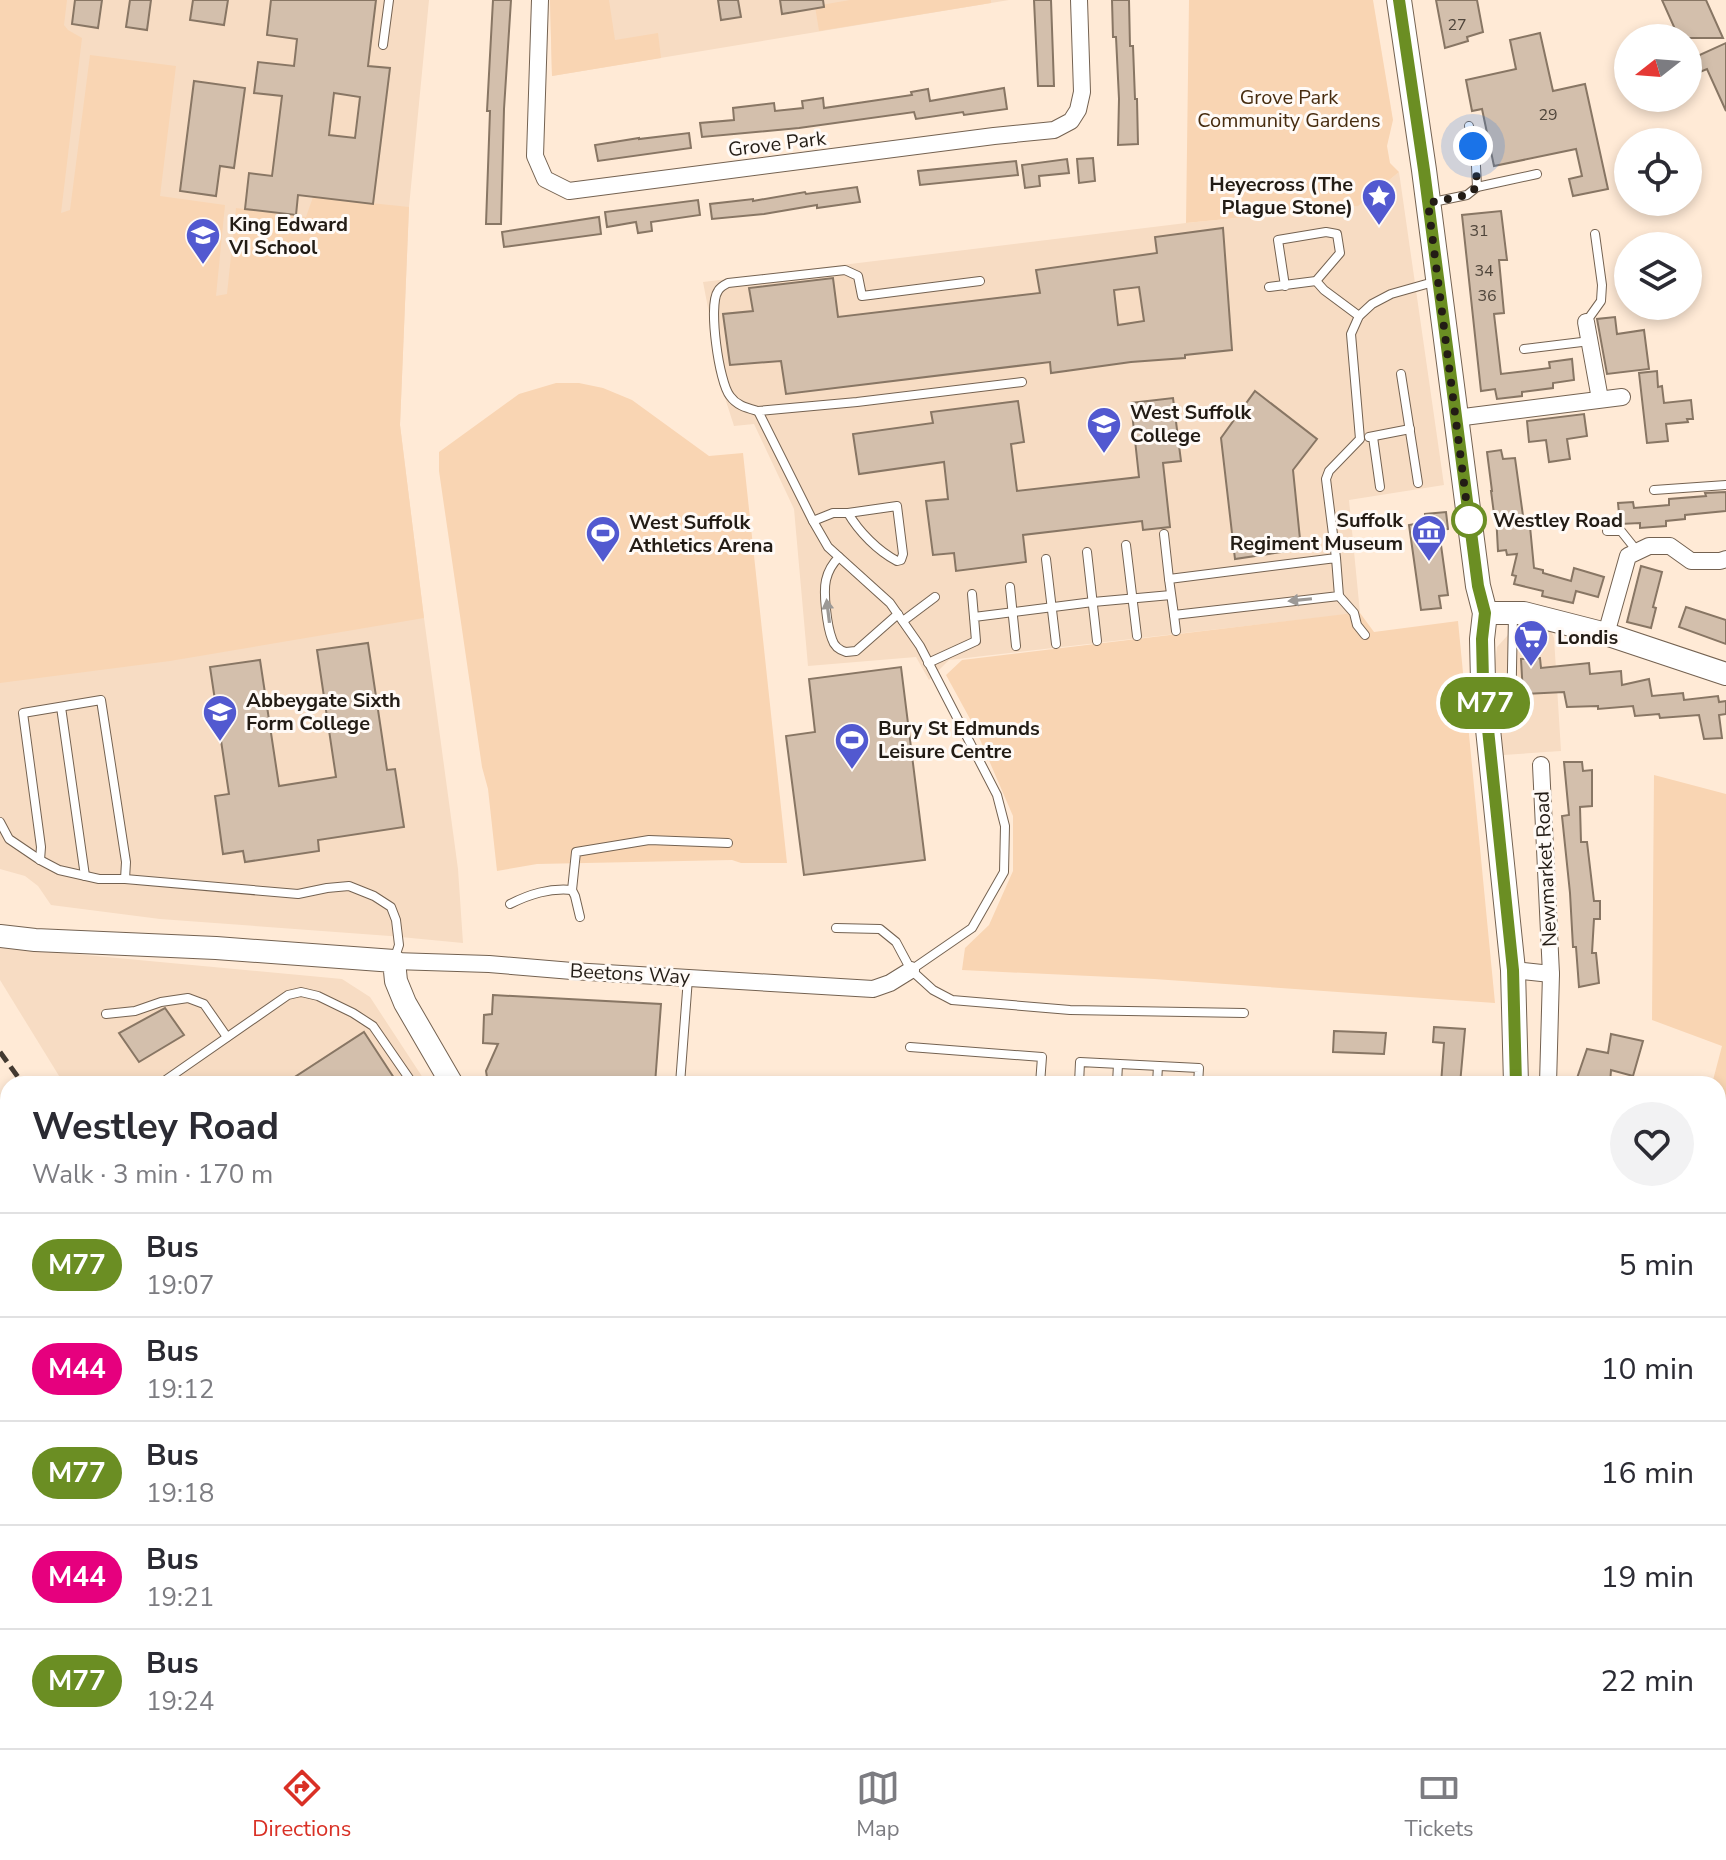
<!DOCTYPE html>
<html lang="en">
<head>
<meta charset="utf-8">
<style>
	:root { --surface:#fff; --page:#f2f2f3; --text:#2b2b33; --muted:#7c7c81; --line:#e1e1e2; --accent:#d93025 }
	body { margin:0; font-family:"Nunito Sans",sans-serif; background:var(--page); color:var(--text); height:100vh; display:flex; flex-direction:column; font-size:30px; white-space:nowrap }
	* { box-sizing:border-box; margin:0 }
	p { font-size:26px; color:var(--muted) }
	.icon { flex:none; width:44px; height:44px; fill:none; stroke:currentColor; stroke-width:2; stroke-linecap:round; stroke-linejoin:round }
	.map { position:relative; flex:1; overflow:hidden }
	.sheet { position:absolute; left:0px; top:1076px; width:1726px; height:672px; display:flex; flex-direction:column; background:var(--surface); border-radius:24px 24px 0 0; box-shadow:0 4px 12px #0003 }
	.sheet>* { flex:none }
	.badge { padding:0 16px; border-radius:26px; font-size:28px; line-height:52px }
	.needle { width:52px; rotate:253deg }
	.controls { position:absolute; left:1614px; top:24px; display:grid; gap:16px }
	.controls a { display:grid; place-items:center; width:88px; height:88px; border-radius:50%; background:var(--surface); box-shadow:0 4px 12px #0003; font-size:40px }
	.you { position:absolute; width:40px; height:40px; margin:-20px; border:6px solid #fff; border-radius:50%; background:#1a73e8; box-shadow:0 0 0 12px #1a73e833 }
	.map>.badge { position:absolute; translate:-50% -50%; box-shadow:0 0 0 4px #fff }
	.round { display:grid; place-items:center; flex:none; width:84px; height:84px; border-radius:42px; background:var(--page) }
	.overview { display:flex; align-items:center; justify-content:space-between; height:136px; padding:0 32px }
	h1 { font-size:38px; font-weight:700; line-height:60px }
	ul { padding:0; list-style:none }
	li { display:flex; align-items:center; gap:24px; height:104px; padding:0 32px; border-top:2px solid var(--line) }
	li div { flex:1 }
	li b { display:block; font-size:30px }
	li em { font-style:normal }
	li .badge { min-width:88px; font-weight:700; text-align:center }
	.dock { display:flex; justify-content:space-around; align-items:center; height:112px; border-top:2px solid var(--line); background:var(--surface); font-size:22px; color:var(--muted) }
	.dock a { display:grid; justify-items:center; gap:4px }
	.dock .selected { color:var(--accent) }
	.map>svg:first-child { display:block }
</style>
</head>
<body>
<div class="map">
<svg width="1726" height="1748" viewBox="0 0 1726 1748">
	<rect width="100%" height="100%" fill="#ffead6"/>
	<g fill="#f7dcc3">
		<polygon points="0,0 429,0 409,207 400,425 424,618 458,869 463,943 390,936 160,919 51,905 38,886 25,876 0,869"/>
		<polygon points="550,0 1009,0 552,76"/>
		<polygon points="1399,172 1444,485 1349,500 1360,613 949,660 929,680 916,657 808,666 794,509 754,424 734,426 726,401 703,282 1186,223 1357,206"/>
		<polygon points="1519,629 1550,629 1554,638 1561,751 1503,755 1495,663 1497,647 1508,635"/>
		<polygon points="0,947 342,979 370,997 427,1084 64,1084 0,980"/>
		<polygon points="1718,1577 1726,1580 1726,1748 1548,1748 1550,1740 1718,1740"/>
		<polygon points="452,1740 786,1740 788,1748 457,1748"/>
		<polygon points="833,1740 1207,1740 1207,1748 835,1748"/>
	</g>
	<g fill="#f9d5b3">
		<polygon points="0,0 67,0 64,25 68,30 82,38 61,213 70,210 90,55 176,66 160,196 225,205 216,296 227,294 236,208 306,217 313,197 409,207 400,425 424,618 170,661 0,683"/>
		<polygon points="550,0 609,0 615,40 658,33 661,58 552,76"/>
		<polygon points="850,0 991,0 991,3 819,31 815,6"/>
		<polygon points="1189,0 1373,0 1393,120 1387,146 1390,163 1399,172 1358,206 1186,223"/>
		<polygon points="556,383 579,383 603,388 632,400 709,456 743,453 787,863 741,863 732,860 537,864 497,871 488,789 482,767 439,471 439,452 519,394"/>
		<polygon points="1354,613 1360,613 1374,632 1458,621 1495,1003 1154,979 962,970 965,948 989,925 1013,871 1013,816 975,728 946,675 962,660"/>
		<polygon points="1654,775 1726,794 1726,1169 1718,1178 1718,1084 1712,1084 1722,1046 1652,1020"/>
	</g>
	<g fill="#d3bfac" stroke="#887664" stroke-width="2" fill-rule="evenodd">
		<polygon points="75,0 102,0 98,28 72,24"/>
		<polygon points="130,0 151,0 147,30 126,27"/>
		<polygon points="193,0 228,0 224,25 190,20"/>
		<path d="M271,0H376L368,66L390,68L373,204L298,195L296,215L245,209L249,173L272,176L282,96L254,93L258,62L294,66L297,39L267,35ZM334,93L360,97L355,138L329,135Z"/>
		<polygon points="493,0 511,0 504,109 501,224 486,224 490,111 487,111"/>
		<polygon points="718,0 738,0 741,17 721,20"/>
		<polygon points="780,0 823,0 824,7 782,14"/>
		<polygon points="1034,0 1051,0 1054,86 1038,86"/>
		<polygon points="1112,0 1129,0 1130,46 1133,46 1135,99 1137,99 1138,144 1118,145 1119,99 1116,37 1113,37"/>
		<polygon points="1436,0 1477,0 1483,32 1467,37 1468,41 1445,48"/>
		<polygon points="1662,0 1706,0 1723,38 1679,38"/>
		<polygon points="1540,33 1553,91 1585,84 1608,189 1573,196 1569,179 1582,176 1576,149 1494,166 1482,109 1472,111 1466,80 1516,69 1510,40"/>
		<polygon points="1726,43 1726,111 1707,69 1700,72 1693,58"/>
		<polygon points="194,81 245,88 234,168 220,166 216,196 180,191"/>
		<polygon points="1004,88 1007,109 964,115 963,112 916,119 914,112 799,128 702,137 700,123 734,120 733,108 774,103 775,111 803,108 802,101 823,98 824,108 912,95 911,92 928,89 930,101"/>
		<polygon points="689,133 691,148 598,161 595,145 639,138 639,139"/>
		<polygon points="1093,158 1095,181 1079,183 1077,159"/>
		<polygon points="1067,159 1069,173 1039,176 1040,186 1025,188 1022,165"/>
		<polygon points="1016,161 1018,175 920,185 918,171"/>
		<polygon points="857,187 860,202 817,208 817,205 764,214 712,219 710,204 753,199 753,201 805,192 806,194"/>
		<polygon points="698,200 700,215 651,222 652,231 638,233 636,222 607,227 605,212"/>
		<polygon points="1501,211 1507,260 1499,260 1504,313 1494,314 1501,374 1550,368 1549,362 1572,359 1574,380 1553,383 1553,388 1522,392 1522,396 1497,399 1495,389 1481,391 1462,215"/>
		<polygon points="599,217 601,234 504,247 502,232"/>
		<path d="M1223,228L1232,350L1185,355V358L1131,362L1051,373L1050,362L786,394L781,361L730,365L723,314L753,311L749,288L833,278L838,317L1040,293L1036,270L1157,253L1155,237ZM1139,287L1144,321L1118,325L1114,290Z"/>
		<polygon points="1615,317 1617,334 1644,330 1649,369 1607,374 1597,319"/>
		<polygon points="1657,371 1658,387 1662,386 1664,403 1691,400 1693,419 1687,419 1688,422 1666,424 1668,441 1647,443 1639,373"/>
		<polygon points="1255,391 1317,439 1293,470 1301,549 1235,559 1221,438"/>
		<polygon points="1173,398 1181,461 1163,463 1170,527 1143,530 1142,521 1023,535 1026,562 956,571 954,553 933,555 926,501 948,499 944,462 859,474 853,434 933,423 931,412 1018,401 1024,442 1011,444 1017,491 1139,477 1131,403"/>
		<polygon points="1584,414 1587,436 1567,439 1570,459 1549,462 1546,440 1529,442 1527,421"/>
		<polygon points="1501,450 1503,459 1515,458 1524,523 1527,522 1529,516 1534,568 1543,570 1543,573 1571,581 1574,568 1604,577 1598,597 1576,591 1573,603 1542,596 1543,591 1514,584 1516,576 1512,575 1517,554 1507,555 1506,550 1498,551 1496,514 1494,514 1491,491 1492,491 1487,452"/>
		<polygon points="1726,492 1726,511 1685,515 1685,519 1666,521 1666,526 1640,528 1640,523 1620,524 1618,503 1633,502 1634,508 1669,505 1669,499 1706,496 1705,493"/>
		<polygon points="1446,512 1448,529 1439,531 1448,595 1439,596 1441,608 1421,610 1409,525 1426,522 1425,514"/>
		<polygon points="1641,566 1662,572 1653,607 1656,608 1651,628 1627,622"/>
		<polygon points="1686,607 1726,620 1726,644 1679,627"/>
		<polygon points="368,643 387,770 395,769 404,827 318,840 319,851 245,862 243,851 223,854 215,796 229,794 210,667 260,660 279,786 336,777 317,650"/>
		<polygon points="1540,658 1541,668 1589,663 1590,674 1621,671 1622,685 1649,679 1652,696 1683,693 1684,700 1718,696 1719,702 1726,701 1726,714 1719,715 1722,738 1704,739 1699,715 1660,718 1659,714 1635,716 1633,706 1598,709 1598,706 1567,707 1564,692 1523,694 1521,659"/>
		<polygon points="901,667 925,860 804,875 786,736 815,732 809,679"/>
		<polygon points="1564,762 1582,762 1583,771 1592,770 1592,806 1580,807 1581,842 1587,842 1594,901 1600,901 1600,919 1594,919 1592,953 1596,953 1599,983 1579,987 1576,947 1573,947 1570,893 1562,816 1569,815"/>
		<polygon points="493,995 661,1004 655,1084 488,1084 486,1071 498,1044 483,1043 484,1015 492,1014"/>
		<polygon points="165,1008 184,1035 139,1062 119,1033"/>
		<polygon points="1434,1027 1465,1029 1460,1084 1441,1084 1444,1043 1433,1042"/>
		<polygon points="1334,1031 1386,1033 1384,1054 1333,1052"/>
		<polygon points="364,1032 398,1084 284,1084"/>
		<polygon points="1611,1034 1643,1041 1633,1076 1611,1070 1610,1084 1575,1084 1587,1049 1608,1053"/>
	</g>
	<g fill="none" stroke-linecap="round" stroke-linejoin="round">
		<g stroke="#746251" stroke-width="10">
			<g id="lane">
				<polyline points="383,45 389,0"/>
				<polyline points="1477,187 1537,174"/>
				<polyline points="1433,202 1467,195 1477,187 1476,166 1469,126"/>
				<polyline points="1316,281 1324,290 1359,316"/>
				<polyline points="1269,287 1316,281 1340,253 1337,234 1326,232 1278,240 1285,286"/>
				<polyline points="1586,322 1601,301 1602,285 1595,234"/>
				<polyline points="1524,349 1590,341"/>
				<polyline points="1401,374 1418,483"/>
				<path d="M758,411C747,408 737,406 730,396C719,383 708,305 718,291C720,287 724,285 728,283L845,270L858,276L862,296L980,281"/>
				<polyline points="1369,437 1410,429"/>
				<polyline points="1373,437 1380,487"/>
				<polyline points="1654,490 1726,485"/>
				<path d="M813,521L833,513H848C859,532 878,551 897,561L901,560L903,554L897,506L848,513"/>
				<polyline points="1607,531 1621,531 1637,551"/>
				<polyline points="1164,534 1169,579"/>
				<polyline points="1126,545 1137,636"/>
				<polyline points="1087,552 1097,641"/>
				<path d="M839,557C833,563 828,571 826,580C823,593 827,626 832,639C834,646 839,650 846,652L856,651L898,614"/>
				<polyline points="1336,558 1169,579 1174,615 1339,596 1336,558 1326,479 1329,471 1360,439 1351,334 1359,316 1372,304 1391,294 1437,281"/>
				<polyline points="1046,559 1056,644"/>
				<polyline points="1010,587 1016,646"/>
				<polyline points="972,594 974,617"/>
				<polyline points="1339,596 1354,613 1357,625 1365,635"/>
				<polyline points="1174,615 1176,631"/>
				<polyline points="903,621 935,597"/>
				<polyline points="928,663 976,641 974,617 1093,602 1171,595"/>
				<polyline points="61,707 85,876"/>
				<polyline points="1492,726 1511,722 1513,615"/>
				<polyline points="0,822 9,839 40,860 59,870 99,879 125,879 298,894 327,888 349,886 374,896 391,907 396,920 399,945 394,960"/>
				<polyline points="40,860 41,847 23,713 101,700 126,862 125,879"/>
				<path d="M510,904C530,894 549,888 572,890"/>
				<polyline points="580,917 575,896 572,890 576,852 649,840 728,843"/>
				<polyline points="836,928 880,929 896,942 911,970 933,990 952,1000 1070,1010 1244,1013"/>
				<polyline points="911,970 972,928 1004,872 1005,826 997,795 920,646 890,603 828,547 813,521 758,411 857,402 1022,382"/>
				<polyline points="106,1014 135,1011 161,1002 188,998 204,1004 227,1037"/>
				<polyline points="910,1047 1042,1057 1040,1084"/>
				<polyline points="160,1084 288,995 301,992 318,996 353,1013 373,1026 413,1084"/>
				<polyline points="680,1084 688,978"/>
				<polyline points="1079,1084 1080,1062 1199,1068 1198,1084"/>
				<polyline points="1117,1084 1118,1064"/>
				<polyline points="1157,1084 1158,1066"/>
				<polyline points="1718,1553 1726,1554"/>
				<polyline points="1718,1559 1726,1561"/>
			</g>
		</g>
		<g stroke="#746251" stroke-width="18">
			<g id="street">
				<polyline points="540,0 535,156 545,179 569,191 994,136 1054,130 1071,121 1078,110 1082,92 1079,0"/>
				<polyline points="1586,322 1600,399"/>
				<polyline points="1456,418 1622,397"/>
				<polyline points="1606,634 1628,556 1649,546 1670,546 1691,561 1720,561 1726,559"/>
				<polyline points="1541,765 1551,974 1548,1084"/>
				<polyline points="394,961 489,964 572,971 873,989 890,983 911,970"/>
				<polyline points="1513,970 1551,974"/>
				<polyline points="1718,1194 1726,1174"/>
				<polyline points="1718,1316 1726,1318"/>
				<polyline points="0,1543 8,1556"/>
				<polyline points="124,1740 129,1748"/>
			</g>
		</g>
		<g stroke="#746251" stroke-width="24">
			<g id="secondary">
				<polyline points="1485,613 1524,613 1606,634 1726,674"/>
				<polyline points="0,936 35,940 216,948 394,961 396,981 405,1003 452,1084"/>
				<polyline points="809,1740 812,1748"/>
			</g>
		</g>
		<g stroke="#746251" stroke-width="26">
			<g id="primary">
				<polyline points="1399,0 1424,170 1478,586 1485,613 1482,639 1483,681 1513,970 1516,1084"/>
				<polyline points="1468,1748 1470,1740"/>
			</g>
		</g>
		<g stroke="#746251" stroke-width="30">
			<g id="highway">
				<polyline points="0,1126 8,1138"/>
				<polyline points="0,1187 8,1199"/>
				<polyline points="346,1740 351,1748"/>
				<polyline points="386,1740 390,1748"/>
			</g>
		</g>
		<use href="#lane" stroke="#fff" stroke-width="8"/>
		<use href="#street" stroke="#fff" stroke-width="16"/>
		<use href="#secondary" stroke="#fff" stroke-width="22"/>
		<use href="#primary" stroke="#fff" stroke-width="24"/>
		<use href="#highway" stroke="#fff" stroke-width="28"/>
		<g stroke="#433a31" stroke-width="5" stroke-dasharray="12 6" stroke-linecap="butt">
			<polyline points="0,1052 23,1084"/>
			<polyline points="431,1740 435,1748"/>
		</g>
	</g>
	<defs><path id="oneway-solid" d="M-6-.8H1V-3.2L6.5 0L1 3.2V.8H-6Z" transform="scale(2)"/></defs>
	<g fill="#9c9996">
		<use href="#oneway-solid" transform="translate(1300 600) rotate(174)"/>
		<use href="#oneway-solid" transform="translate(828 611) rotate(-97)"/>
	</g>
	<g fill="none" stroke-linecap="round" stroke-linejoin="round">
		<g stroke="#fff" stroke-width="18">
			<polyline id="line" points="1399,0 1424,170 1478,586 1485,613 1482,639 1483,681 1513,970 1516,1084"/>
		</g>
		<use href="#line" stroke="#6b8e23" stroke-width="12"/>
		<polyline stroke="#231c15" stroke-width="8" stroke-dasharray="0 14.4" points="1469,520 1470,530 1428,203 1467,195 1477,187 1476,166 1473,146"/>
	</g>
	<defs>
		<g id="sight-pin" transform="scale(1.8)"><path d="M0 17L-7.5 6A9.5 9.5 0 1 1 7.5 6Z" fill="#5259d0" stroke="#fffaf6"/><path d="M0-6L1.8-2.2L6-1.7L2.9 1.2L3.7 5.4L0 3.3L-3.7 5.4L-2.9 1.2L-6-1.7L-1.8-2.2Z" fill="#fff"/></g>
		<g id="school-pin" transform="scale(1.8)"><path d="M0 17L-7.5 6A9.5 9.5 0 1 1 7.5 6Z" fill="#5259d0" stroke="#fffaf6"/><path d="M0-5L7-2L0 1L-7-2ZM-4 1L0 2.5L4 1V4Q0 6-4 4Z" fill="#fff"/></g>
		<g id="university-pin" transform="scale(1.8)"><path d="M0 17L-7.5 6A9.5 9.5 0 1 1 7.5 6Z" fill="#5259d0" stroke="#fffaf6"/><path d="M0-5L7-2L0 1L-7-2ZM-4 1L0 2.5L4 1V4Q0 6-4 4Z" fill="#fff"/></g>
		<g id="museum-pin" transform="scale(1.8)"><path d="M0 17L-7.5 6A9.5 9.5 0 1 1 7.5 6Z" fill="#5259d0" stroke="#fffaf6"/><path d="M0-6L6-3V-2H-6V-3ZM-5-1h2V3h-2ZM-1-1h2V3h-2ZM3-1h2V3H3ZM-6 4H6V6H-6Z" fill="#fff"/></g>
		<g id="stadium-pin" transform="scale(1.8)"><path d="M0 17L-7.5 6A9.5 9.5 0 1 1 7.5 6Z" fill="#5259d0" stroke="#fffaf6"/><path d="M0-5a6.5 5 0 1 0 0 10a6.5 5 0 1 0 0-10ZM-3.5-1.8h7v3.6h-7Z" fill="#fff"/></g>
		<g id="supermarket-pin" transform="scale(1.8)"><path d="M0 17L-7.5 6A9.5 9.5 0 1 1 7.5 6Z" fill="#5259d0" stroke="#fffaf6"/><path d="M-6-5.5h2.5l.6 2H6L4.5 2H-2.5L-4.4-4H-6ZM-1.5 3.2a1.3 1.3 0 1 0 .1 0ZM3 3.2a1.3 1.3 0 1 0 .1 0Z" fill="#fff"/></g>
	</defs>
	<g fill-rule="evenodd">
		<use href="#sight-pin" x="1379" y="196"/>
		<use href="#school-pin" x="203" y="235"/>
		<use href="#university-pin" x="1104" y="424"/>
		<use href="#museum-pin" x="1429" y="532"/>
		<use href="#stadium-pin" x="603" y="533"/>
		<use href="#supermarket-pin" x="1531" y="637"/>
		<use href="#university-pin" x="220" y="712"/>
		<use href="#stadium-pin" x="852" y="740"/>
	</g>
	<circle fill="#fff" stroke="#6b8e23" stroke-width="4" cx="1469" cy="520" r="16"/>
	<g text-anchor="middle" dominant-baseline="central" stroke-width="6" stroke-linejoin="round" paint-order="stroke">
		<g font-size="16" fill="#4f453b">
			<text x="1457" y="25">27</text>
			<text x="1548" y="115">29</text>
			<text x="1479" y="231">31</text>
			<text x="1484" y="271">34</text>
			<text x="1487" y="296">36</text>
		</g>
		<g font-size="20" fill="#472c0f" stroke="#fffaf6">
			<text x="1289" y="97">Grove Park<tspan x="1289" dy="23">Community Gardens</tspan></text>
		</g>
		<g font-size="20" fill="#231c15" stroke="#fffaf6">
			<text transform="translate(777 144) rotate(-7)">Grove Park</text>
			<text transform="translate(1546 869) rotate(-93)">Newmarket Road</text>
			<text transform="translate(630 974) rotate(3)">Beetons Way</text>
		</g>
		<g font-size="20" font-weight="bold" fill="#231c15" stroke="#fffaf6" text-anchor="start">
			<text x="1353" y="184" text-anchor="end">Heyecross (The<tspan x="1353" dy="23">Plague Stone)</tspan></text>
			<text x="229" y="224">King Edward<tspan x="229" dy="23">VI School</tspan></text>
			<text x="1130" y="412">West Suffolk<tspan x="1130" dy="23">College</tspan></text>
			<text x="1403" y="520" text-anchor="end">Suffolk<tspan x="1403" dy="23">Regiment Museum</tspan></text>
			<text x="629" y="522">West Suffolk<tspan x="629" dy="23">Athletics Arena</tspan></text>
			<text x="1557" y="637">Londis</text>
			<text x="246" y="700">Abbeygate Sixth<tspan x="246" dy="23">Form College</tspan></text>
			<text x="878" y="728">Bury St Edmunds<tspan x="878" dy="23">Leisure Centre</tspan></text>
		</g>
		<g font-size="20" font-weight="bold" fill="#231c15" stroke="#fffaf6" text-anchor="start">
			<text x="1493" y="520">Westley Road</text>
		</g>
	</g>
</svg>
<div class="controls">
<a><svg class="needle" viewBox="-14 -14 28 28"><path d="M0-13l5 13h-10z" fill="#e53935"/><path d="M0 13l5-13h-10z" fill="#7c7c81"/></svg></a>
<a><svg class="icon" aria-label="locate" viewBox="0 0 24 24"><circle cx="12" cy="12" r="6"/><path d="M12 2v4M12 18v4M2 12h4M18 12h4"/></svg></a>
<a><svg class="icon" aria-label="layers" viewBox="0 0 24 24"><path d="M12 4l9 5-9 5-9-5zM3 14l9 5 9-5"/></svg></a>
</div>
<div class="you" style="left:1473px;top:146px"></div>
<b class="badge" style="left:1485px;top:703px;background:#6b8e23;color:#fff">M77</b>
<section class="sheet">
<div class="overview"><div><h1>Westley Road</h1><p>Walk · 3 min · 170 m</p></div><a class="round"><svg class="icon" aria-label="heart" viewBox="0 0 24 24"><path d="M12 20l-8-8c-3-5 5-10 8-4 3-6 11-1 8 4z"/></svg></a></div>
<ul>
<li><span class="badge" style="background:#6b8e23;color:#fff">M77</span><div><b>Bus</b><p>19:07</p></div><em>5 min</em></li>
<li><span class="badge" style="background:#e6007e;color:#fff">M44</span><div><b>Bus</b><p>19:12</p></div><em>10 min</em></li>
<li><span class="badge" style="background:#6b8e23;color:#fff">M77</span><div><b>Bus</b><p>19:18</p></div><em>16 min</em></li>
<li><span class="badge" style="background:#e6007e;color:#fff">M44</span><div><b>Bus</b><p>19:21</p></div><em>19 min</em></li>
<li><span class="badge" style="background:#6b8e23;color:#fff">M77</span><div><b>Bus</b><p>19:24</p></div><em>22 min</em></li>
</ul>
</section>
</div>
<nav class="dock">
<a class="selected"><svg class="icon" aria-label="directions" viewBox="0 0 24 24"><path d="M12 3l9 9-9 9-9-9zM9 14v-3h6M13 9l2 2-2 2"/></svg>Directions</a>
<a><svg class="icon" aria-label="map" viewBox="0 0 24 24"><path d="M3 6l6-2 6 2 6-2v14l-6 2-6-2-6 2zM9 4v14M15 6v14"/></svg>Map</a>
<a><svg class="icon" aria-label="tickets" viewBox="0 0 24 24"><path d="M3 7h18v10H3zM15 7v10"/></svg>Tickets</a>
</nav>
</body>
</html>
